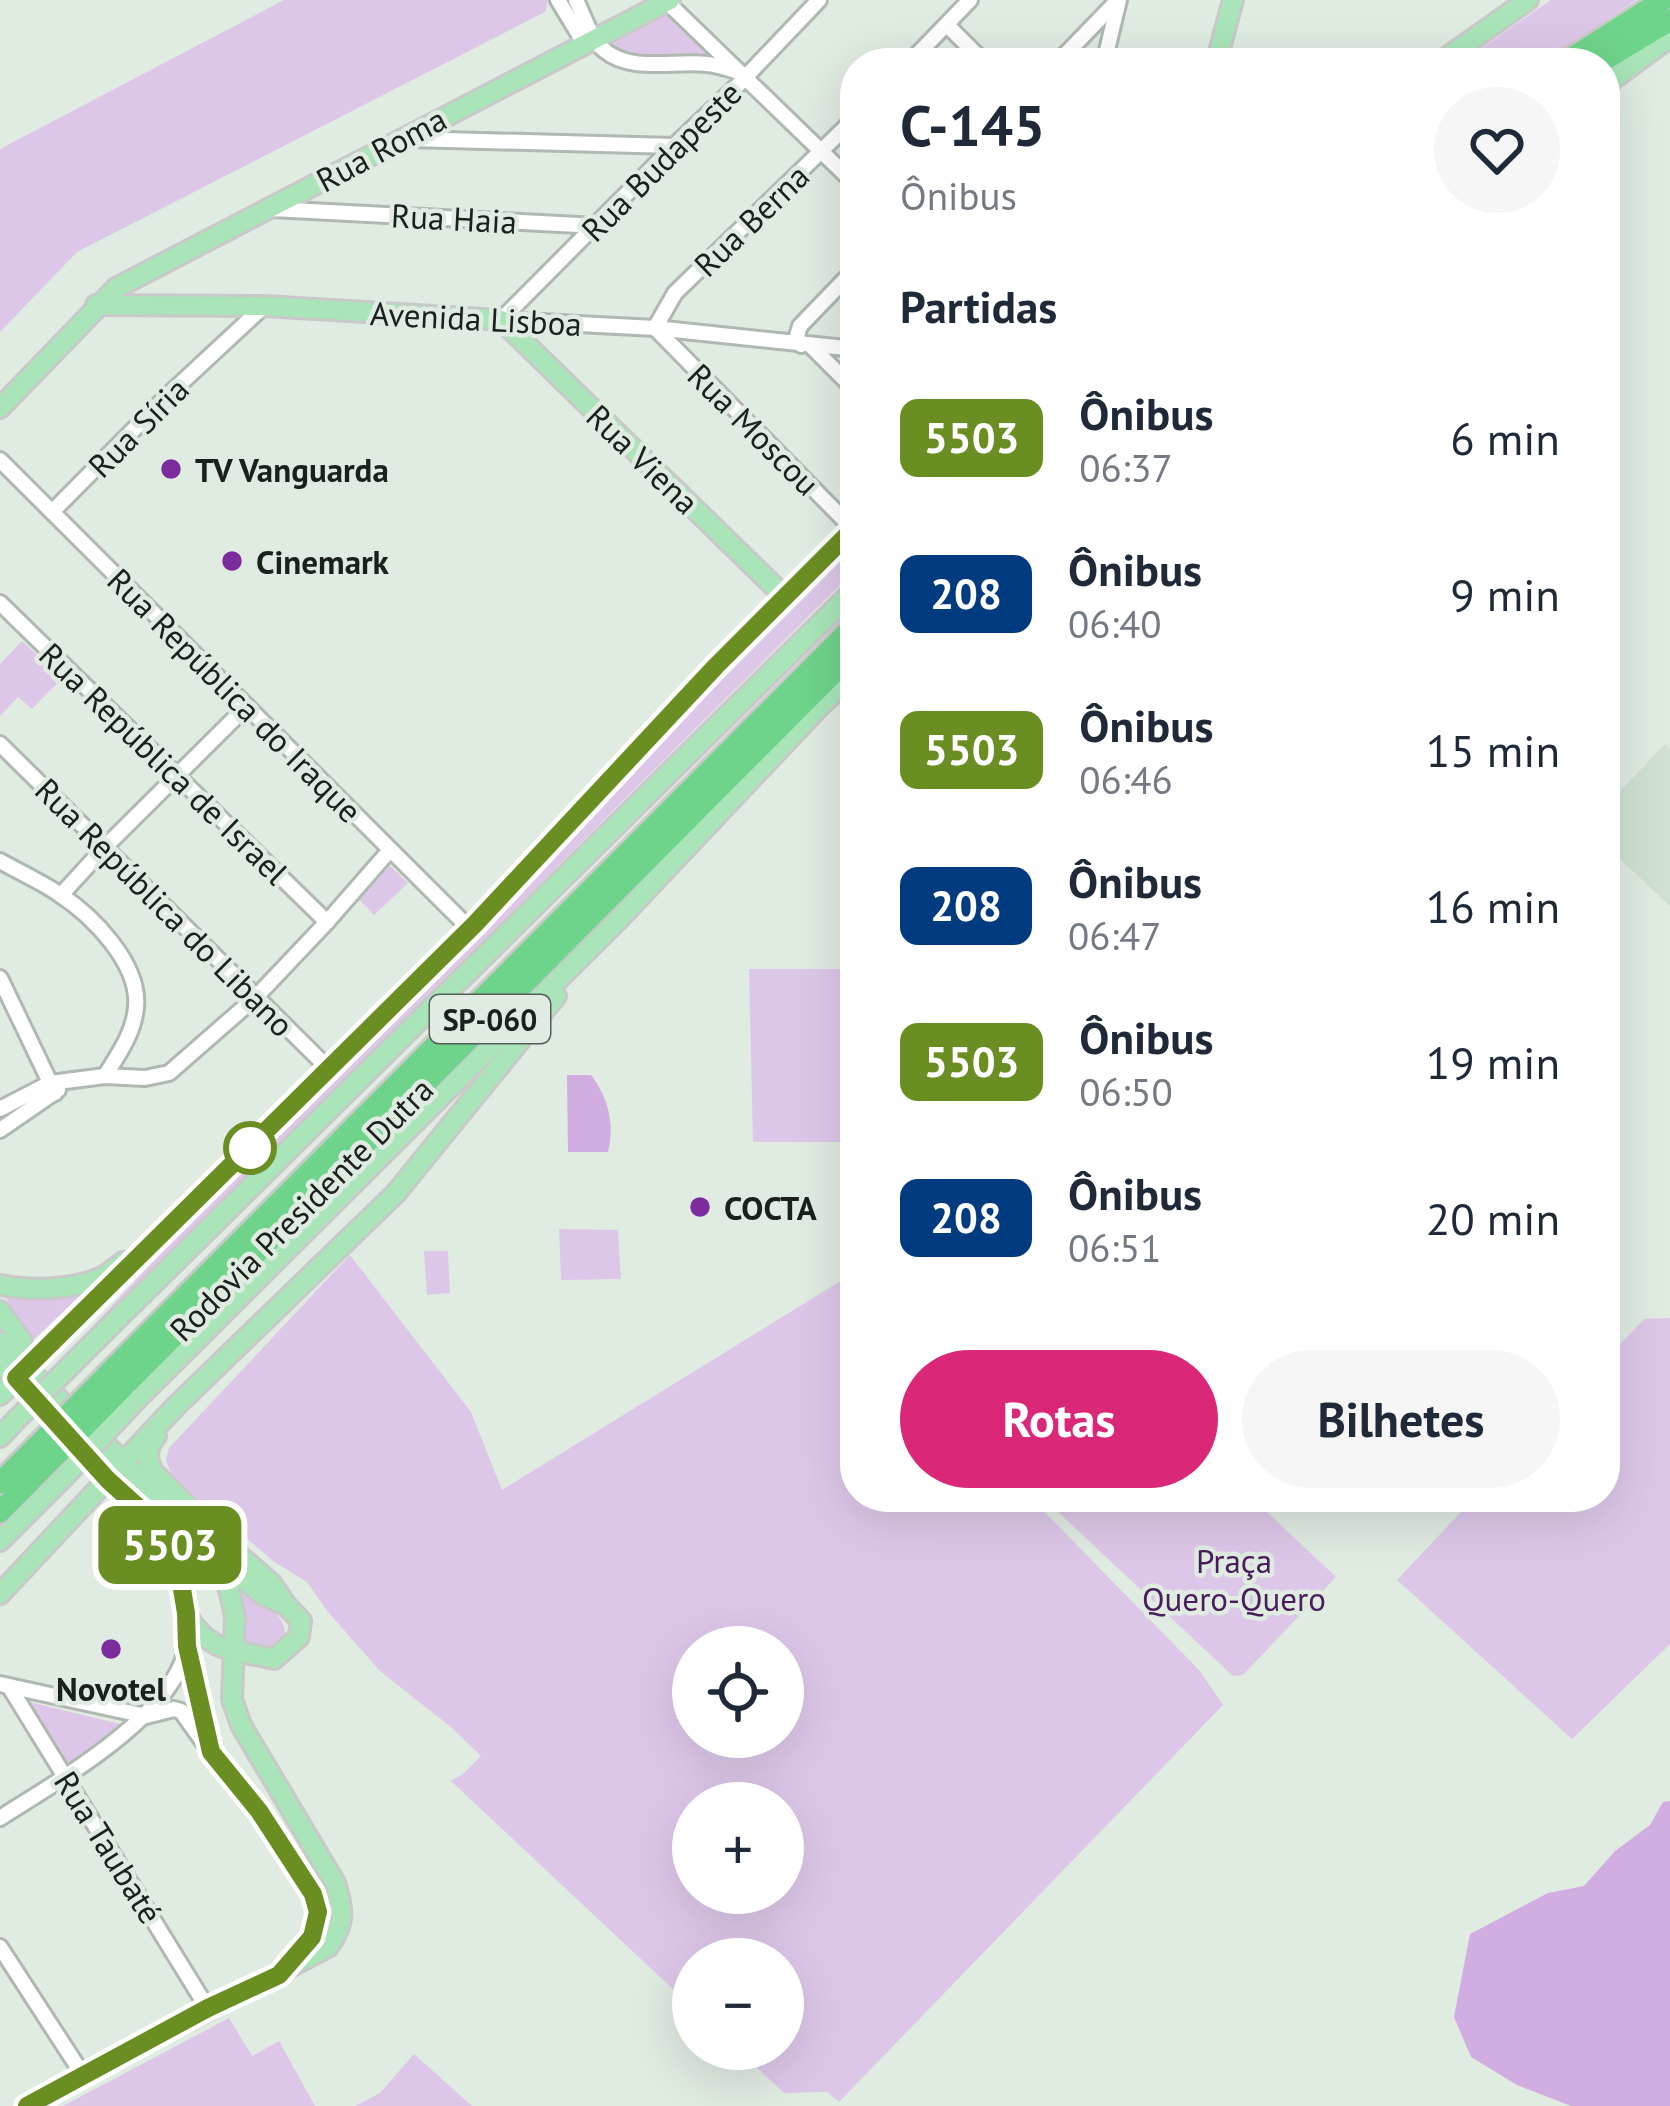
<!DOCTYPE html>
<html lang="pt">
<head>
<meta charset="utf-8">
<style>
	:root { --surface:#fff; --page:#f6f6f7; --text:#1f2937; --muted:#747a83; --accent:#db2777 }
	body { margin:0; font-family:"PT Sans",sans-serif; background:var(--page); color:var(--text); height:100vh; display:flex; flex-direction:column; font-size:45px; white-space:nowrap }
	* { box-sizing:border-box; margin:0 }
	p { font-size:39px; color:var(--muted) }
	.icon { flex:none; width:66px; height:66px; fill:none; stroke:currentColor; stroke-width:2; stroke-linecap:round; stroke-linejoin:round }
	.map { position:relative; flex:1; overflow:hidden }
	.side { position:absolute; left:840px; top:48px; width:780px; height:1464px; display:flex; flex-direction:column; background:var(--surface); border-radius:48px; box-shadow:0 12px 48px #0002 }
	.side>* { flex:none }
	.badge { padding:0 24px; border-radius:18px; font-size:42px; line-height:78px }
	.fabs { position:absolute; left:672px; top:1626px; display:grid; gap:24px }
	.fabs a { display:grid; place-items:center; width:132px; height:132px; border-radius:50%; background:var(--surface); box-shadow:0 12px 48px #0002; font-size:60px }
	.map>.badge { position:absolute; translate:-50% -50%; box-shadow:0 0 0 6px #fff }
	h2 { padding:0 60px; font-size:45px; line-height:108px }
	.round { display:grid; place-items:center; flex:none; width:126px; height:126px; border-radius:63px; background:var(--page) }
	.summary { display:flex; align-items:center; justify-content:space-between; height:204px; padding:0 60px }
	h1 { font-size:57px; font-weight:700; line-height:90px }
	.primary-button { display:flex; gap:24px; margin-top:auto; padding:24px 60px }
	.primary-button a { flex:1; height:138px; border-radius:72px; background:var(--accent); color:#fff; font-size:48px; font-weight:700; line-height:138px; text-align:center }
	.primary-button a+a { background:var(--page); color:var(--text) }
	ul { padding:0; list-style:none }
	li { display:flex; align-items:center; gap:36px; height:156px; padding:0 60px }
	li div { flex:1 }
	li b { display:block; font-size:45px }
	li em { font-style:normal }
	li .badge { min-width:132px; font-weight:700; text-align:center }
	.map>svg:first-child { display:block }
</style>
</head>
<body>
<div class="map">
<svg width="1670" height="2106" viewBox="0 0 1670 2106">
	<rect width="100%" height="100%" fill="#e0ebe2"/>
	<polygon fill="#d0e1d3" points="1665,744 1670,749 1670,906 1605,845 1605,807"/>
	<g fill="#ddc7e9" fill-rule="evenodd">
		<polygon points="284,0 548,0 545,12 77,252 0,332 0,149"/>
		<polygon points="1551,0 1636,0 1542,63 1460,63"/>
		<polygon points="666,6 717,55 713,59 625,57 605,36"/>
		<polygon points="855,547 855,570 63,1358 164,1250 454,957 707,695"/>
		<polygon points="22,641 62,678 32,709 18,697 0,716 0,664"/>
		<polygon points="390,866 408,883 374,915 358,898"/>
		<polygon points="749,969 855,969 855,1142 753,1142"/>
		<polygon points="559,1229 618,1230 621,1279 561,1280"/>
		<polygon points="424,1251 448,1251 450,1293 427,1295"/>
		<path d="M350,1255L471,1412L502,1490L855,1272V1497H1030L1199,1670L1223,1705L839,2102L827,2092L784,2093L737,2049H783V1959H693V2008L451,1781L463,1774L481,1756L452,1728L380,1671L328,1612L307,1582L273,1561L239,1532L226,1525L171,1474L166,1460L169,1448ZM693,1647H783V1737H693ZM693,1803H783V1893H693Z"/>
		<polygon points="87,1289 32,1341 4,1295 48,1300"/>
		<polygon points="1670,1318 1670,1644 1572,1739 1397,1580 1475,1497 1605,1497 1605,1360 1644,1319"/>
		<polygon points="1042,1497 1208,1497 1214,1501 1218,1497 1251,1497 1336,1577 1243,1675 1233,1676"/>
		<path d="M228,1574C251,1592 289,1610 285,1642L270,1649L246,1645L242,1614Z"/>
		<polygon points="25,1701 129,1726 68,1769"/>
		<polygon points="229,2018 252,2056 279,2041 315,2106 63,2106"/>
		<polygon points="414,2054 472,2106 355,2106 380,2093"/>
	</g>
	<g fill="#d1ade2">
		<path d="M567,1075H591C608,1097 615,1124 608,1152H568Z"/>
		<polygon points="1670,1801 1670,2106 1571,2106 1517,2085 1471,2057 1454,2017 1470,1934 1548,1893 1584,1886 1615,1851 1650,1825 1663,1802"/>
	</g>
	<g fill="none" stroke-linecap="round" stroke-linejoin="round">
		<g stroke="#afb9b1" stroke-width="20">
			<g id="minor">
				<polyline points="558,0 584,43"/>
				<path d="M576,0C584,16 590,38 604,50C631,73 675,60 707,64C717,65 727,68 736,71"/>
				<polyline points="667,2 855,184"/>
				<polyline points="947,25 985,63"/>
				<polyline points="909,63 970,0"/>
				<polyline points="1057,63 1118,0"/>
				<polyline points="1104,63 1119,0"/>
				<polyline points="409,139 674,146"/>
				<polyline points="272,209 597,226"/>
				<polyline points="501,320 674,146 737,86 819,0"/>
				<polyline points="501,320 655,328 855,349"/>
				<polyline points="801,345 797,336 800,326 855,269"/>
				<polyline points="811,346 855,390"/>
				<polyline points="0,460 470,929"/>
				<polyline points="52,512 165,398 264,306"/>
				<polyline points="853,529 655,328 675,293 855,118"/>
				<polyline points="0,603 327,922"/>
				<polyline points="0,744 330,1070"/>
				<path d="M0,861C19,872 40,881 59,894C93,916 140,964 136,1007C134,1033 118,1055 105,1076"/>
				<polyline points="61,895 104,848 247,706"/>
				<polyline points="0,978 55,1093"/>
				<polyline points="0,1109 50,1083 105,1076 145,1078 169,1073 256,997 327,922 390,850"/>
				<polyline points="0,1130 58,1090"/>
				<polyline points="0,1684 146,1716 174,1709 181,1711 206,1746"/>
				<polyline points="9,1686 208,2009"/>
				<path d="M0,1818C59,1780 168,1720 186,1651"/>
				<polyline points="0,1947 83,2075"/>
			</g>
		</g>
		<g stroke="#c9c9c9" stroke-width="24">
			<g id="major">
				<polyline points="1216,63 1233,0"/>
				<polyline points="1439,63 1528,0"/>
				<polyline points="1605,85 1670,37"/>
				<polyline points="96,305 264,306 501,320 785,597"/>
				<polyline points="0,408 116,288 670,0"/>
				<path d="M0,1285C30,1291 69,1290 98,1279C107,1275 115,1268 123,1262"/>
				<polyline points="0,1311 21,1340 26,1367"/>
				<path d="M0,1342L189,1526L212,1553L229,1589L235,1617L232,1699L241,1725L335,1883C344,1911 345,1924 328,1947L27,2106"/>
				<polyline points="86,1350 855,589"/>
				<polyline points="0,1363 108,1480 160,1527 171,1548 178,1566 186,1613 187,1646 210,1752 259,1811 313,1894 318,1912 312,1937 290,1962"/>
				<polyline points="0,1395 423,978 716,666 855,527"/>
				<polyline points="137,1399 618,920 820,706 855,673"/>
				<path d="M156,1436C146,1449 146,1458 153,1472L227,1545L271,1583L286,1605"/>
				<polyline points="0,1437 16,1420"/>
				<polyline points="0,1541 63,1478"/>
				<polyline points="0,1594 175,1407 396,1193 556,996"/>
				<path d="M188,1617C211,1654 235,1649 274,1659L299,1637L301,1621L286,1605L263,1595L219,1559"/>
			</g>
		</g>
		<g stroke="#c9c9c9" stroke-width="27">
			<g id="highway">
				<polyline points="1564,63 1663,0"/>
				<polyline points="1599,63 1670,20"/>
				<polyline points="110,1372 855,625"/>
				<polyline points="124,1386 855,651"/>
				<polyline points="0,1483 36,1447"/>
				<polyline points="0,1512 49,1462"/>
			</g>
		</g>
		<use href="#minor" stroke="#fff" stroke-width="14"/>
		<use href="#major" stroke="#a9e5b9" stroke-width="18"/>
		<use href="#highway" stroke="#6fd48b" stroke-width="21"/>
		<g stroke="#c9c9c9" stroke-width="24" stroke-linecap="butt">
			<g id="major-bridge">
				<polyline points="16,1420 86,1350"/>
				<polyline points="63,1478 137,1399"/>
			</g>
		</g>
		<g stroke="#c9c9c9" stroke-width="27" stroke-linecap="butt">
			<g id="highway-bridge">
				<polyline points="36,1447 110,1372"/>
				<polyline points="49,1462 124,1386"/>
			</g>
		</g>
		<use href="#major-bridge" stroke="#a9e5b9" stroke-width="18"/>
		<use href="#highway-bridge" stroke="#6fd48b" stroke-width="21"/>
	</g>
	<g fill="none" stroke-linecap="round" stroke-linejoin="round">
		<g stroke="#fff" stroke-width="27">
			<polyline id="line" points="27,2106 208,2008 279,1975 312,1937 318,1912 313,1894 259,1811 211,1752 187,1646 186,1613 178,1565 171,1548 160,1527 108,1480 16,1378 475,924 716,666 855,527"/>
		</g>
		<use href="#line" stroke="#6b8e23" stroke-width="18"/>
	</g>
	<g fill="#7c2c9c" stroke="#e0ebe2" stroke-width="4.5">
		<circle cx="171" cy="469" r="12"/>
		<circle cx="232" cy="561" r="12"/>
		<circle cx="700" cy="1207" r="12"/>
		<circle cx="111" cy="1649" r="12"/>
	</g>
	<circle fill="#fff" stroke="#6b8e23" stroke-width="6" cx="250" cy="1148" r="24"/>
	<g text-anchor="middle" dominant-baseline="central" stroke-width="9" stroke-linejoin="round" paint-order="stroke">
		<rect fill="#e0ebe2" stroke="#575d58" stroke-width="3" x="430" y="995" width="120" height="48" rx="9"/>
		<g font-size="30" font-weight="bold" fill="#1c201d">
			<text x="490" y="1019">SP-060</text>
		</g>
		<g font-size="33" fill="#1c201d" stroke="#e0ebe2">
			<text transform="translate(381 149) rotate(-28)">Rua Roma</text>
			<text transform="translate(661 161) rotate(-45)">Rua Budapeste</text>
			<text transform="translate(454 218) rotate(3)">Rua Haia</text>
			<text transform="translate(751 220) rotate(-44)">Rua Berna</text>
			<text transform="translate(476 318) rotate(3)">Avenida Lisboa</text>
			<text transform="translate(138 427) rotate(-45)">Rua Síria</text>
			<text transform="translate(754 429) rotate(45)">Rua Moscou</text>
			<text transform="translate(643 459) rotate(44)">Rua Viena</text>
			<text transform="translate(235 695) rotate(45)">Rua República do Iraque</text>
			<text transform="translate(164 763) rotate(44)">Rua República de Israel</text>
			<text transform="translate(165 907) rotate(45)">Rua República do Libano</text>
			<text transform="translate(301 1209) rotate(-45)">Rodovia Presidente Dutra</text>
			<text transform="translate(109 1847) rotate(58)">Rua Taubaté</text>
		</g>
		<g font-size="33" font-weight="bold" fill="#1c201d" stroke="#e0ebe2" text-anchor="start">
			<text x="195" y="469">TV Vanguarda</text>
			<text x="256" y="561">Cinemark</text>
			<text x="724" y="1207">COCTA</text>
			<text x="111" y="1688" text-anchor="middle">Novotel</text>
		</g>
		<g font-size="33" fill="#491d5b" stroke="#e0ebe2">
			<text x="1234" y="1560">Praça<tspan x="1234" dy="38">Quero-Quero</tspan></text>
		</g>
	</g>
</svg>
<div class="fabs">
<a><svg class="icon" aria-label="locate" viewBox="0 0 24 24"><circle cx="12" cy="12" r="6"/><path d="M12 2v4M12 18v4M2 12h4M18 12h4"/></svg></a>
<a>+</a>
<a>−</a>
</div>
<b class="badge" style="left:170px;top:1545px;background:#6b8e23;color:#fff">5503</b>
<section class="side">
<div class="summary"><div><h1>C-145</h1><p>Ônibus</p></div><a class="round"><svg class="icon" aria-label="heart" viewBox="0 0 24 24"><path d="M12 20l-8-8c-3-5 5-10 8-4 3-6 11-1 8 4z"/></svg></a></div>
<h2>Partidas</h2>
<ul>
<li><span class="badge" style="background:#6b8e23;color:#fff">5503</span><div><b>Ônibus</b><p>06:37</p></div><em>6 min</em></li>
<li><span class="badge" style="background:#003b80;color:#fff">208</span><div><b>Ônibus</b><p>06:40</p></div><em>9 min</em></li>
<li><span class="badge" style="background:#6b8e23;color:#fff">5503</span><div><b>Ônibus</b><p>06:46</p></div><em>15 min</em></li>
<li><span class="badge" style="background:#003b80;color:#fff">208</span><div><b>Ônibus</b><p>06:47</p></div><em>16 min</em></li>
<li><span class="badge" style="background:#6b8e23;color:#fff">5503</span><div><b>Ônibus</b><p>06:50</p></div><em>19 min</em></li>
<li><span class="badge" style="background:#003b80;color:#fff">208</span><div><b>Ônibus</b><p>06:51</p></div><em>20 min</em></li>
</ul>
<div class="primary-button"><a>Rotas</a><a>Bilhetes</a></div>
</section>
</div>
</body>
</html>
